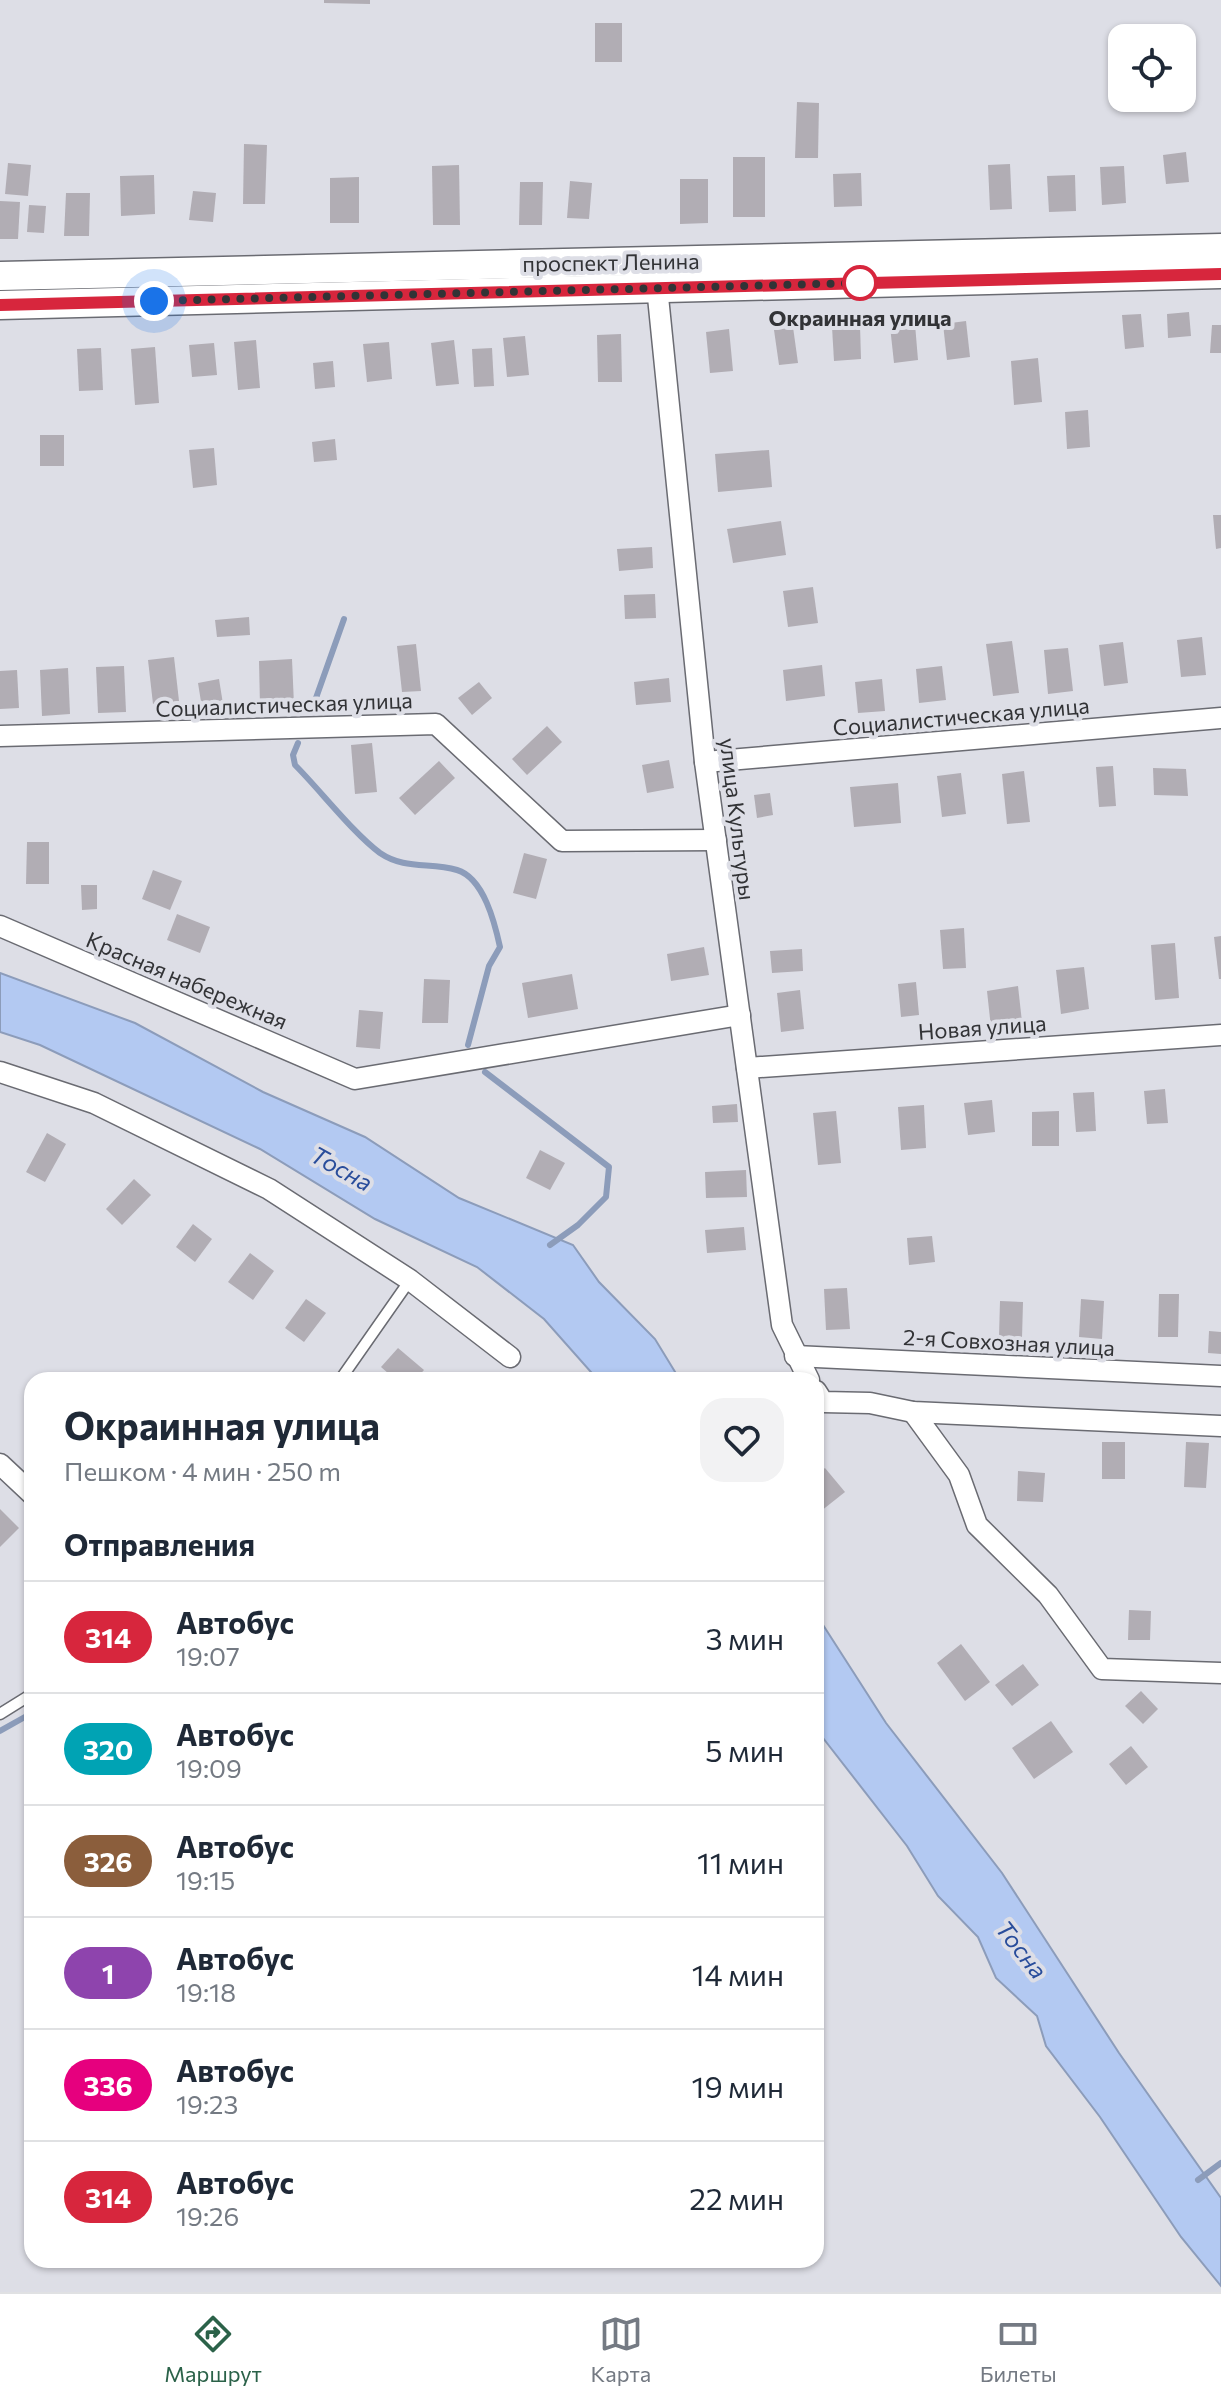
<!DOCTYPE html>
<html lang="ru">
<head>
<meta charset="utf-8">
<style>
	:root { --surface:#fff; --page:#f2f2f3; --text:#1f2937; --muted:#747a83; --line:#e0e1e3; --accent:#2b6249 }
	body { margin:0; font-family:Commissioner,sans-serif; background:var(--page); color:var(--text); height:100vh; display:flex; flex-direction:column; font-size:30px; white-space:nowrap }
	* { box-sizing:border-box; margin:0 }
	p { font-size:26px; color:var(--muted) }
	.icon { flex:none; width:44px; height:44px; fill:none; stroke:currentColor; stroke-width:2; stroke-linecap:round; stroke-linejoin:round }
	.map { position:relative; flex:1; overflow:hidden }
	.details { position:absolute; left:24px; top:1372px; width:800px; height:896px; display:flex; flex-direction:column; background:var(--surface); border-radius:24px; box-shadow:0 2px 6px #0004 }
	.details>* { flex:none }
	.badge { padding:0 16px; border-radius:26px; font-size:28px; line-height:52px }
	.tools { position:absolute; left:1108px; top:24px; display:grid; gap:16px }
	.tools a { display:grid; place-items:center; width:88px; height:88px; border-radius:16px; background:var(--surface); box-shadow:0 2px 6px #0004; font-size:40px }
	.you { position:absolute; width:40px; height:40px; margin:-20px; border:6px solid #fff; border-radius:50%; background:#1a73e8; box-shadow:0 0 0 12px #1a73e833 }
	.map>.badge { position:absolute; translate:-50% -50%; box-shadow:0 0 0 4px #fff }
	h2 { padding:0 40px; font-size:30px; line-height:72px }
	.round { display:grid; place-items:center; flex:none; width:84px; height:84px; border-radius:24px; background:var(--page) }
	.overview { display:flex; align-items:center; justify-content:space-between; height:136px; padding:0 40px }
	h1 { font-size:38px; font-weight:700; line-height:60px }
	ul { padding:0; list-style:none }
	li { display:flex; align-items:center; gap:24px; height:112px; padding:0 40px; border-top:2px solid var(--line) }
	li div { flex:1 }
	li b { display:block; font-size:30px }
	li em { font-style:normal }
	li .badge { min-width:88px; font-weight:700; text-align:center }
	.tabs { display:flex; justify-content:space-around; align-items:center; height:112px; border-top:2px solid var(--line); background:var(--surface); font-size:22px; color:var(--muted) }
	.tabs a { display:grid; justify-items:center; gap:4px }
	.tabs .selected { color:var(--accent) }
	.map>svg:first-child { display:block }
</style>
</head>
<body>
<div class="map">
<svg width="1221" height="2292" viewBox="0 0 1221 2292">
	<rect width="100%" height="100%" fill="#dddee6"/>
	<g fill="#b3c9f2" stroke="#8c9cba" stroke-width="2">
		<polygon points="0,973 135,1023 263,1092 365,1137 459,1198 573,1245 599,1282 655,1339 680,1380 598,1380 544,1319 477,1267 375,1219 260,1149 40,1045 0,1032"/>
		<polygon points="816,1614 886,1723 1002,1873 1119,2053 1221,2198 1221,2286 1181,2237 1100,2117 1046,2046 1037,2016 996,1978 978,1937 938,1896 907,1846 816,1729"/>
	</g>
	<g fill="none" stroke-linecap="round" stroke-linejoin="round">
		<g stroke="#8c9cba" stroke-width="6">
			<polyline points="311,712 344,619"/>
			<path d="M298,743L293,755L295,765C320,790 353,833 380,853C405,870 430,862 457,870C484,878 495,924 500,947L489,966L468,1045"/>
			<polyline points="485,1072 609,1167 606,1197 578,1225 550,1245"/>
			<polyline points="0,1731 32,1713"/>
			<polyline points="1198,2180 1221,2163"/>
		</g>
	</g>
	<g fill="#b1adb4">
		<polygon points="324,0 370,0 370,4 324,3"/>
		<rect x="595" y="23" width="27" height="39"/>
		<polygon points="797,102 819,103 818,158 795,158"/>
		<polygon points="244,144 267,145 265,204 243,204"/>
		<polygon points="1186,152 1189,182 1166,184 1163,155"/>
		<rect x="733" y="157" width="32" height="60"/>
		<polygon points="8,163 31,165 28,196 5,194"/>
		<polygon points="1010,164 1012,209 990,210 988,165"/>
		<polygon points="459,165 460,225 433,225 432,166"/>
		<polygon points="1124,166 1126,203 1102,205 1100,167"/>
		<polygon points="861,173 862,206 834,207 833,174"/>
		<polygon points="154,175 155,214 121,216 120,176"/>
		<polygon points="1075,175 1076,211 1049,212 1047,176"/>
		<polygon points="359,177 359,223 330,223 330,178"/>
		<polygon points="680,179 708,179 708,223 680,224"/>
		<polygon points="570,181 592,183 589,219 567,218"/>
		<polygon points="520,182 543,182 542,225 519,225"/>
		<polygon points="193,191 216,193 213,222 189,220"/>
		<polygon points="66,193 90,193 89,236 64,236"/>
		<polygon points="0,201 20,202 18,239 0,239"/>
		<polygon points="29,205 46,206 44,233 27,232"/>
		<polygon points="1189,312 1191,336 1168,338 1167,314"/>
		<polygon points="1141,314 1144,347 1125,349 1122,315"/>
		<polygon points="966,321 970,357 947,360 943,324"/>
		<polygon points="915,324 918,360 894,363 890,326"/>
		<polygon points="860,325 861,359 834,361 832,327"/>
		<polygon points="1212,325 1221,325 1221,353 1210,353"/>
		<polygon points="793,327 798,363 779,365 774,330"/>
		<polygon points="729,329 733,371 710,373 706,332"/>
		<polygon points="621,334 622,382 598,382 597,335"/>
		<polygon points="525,336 529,375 507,377 503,338"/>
		<polygon points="256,340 260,388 238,390 234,342"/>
		<polygon points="454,340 459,384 436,386 431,343"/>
		<polygon points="389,342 392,379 367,382 363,344"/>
		<polygon points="214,343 217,375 192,377 189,345"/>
		<polygon points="155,347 159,403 135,405 131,349"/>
		<polygon points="101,348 103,390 79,391 77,349"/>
		<polygon points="492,348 494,386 474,387 472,349"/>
		<polygon points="1038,358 1042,402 1014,405 1011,361"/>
		<polygon points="333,361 335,387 315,389 313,363"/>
		<polygon points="1088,410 1090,447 1067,449 1065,412"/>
		<rect x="40" y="435" width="24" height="31"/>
		<polygon points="335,439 337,460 314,462 312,442"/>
		<polygon points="214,448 217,485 193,488 189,450"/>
		<polygon points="769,450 772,487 718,492 715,454"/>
		<polygon points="1213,515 1221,515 1221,548 1216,549"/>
		<polygon points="781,521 786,555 733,563 727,529"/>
		<polygon points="652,547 653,568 619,571 617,549"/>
		<polygon points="813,587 818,623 788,627 783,591"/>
		<polygon points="655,594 656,618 625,619 624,595"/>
		<polygon points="249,617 250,635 217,637 215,620"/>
		<polygon points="1202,637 1206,675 1181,677 1177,640"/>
		<polygon points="1012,641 1019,693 993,696 986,644"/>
		<polygon points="1123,642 1128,683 1104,686 1099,645"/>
		<polygon points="416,644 421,691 402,692 397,646"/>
		<polygon points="1068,648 1073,691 1048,694 1044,650"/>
		<polygon points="174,657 179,701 153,704 148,660"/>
		<polygon points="292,659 294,705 260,706 259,661"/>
		<polygon points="822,665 825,696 786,701 783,670"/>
		<polygon points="124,666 126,712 98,713 96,667"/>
		<polygon points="942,666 946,700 919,703 916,669"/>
		<polygon points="68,668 70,714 42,716 40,670"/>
		<polygon points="17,670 19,708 0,709 0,671"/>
		<polygon points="669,678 671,702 636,705 634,682"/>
		<polygon points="219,679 223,704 202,708 198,683"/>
		<polygon points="882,679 885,711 858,713 855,682"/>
		<polygon points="479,682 492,698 472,715 458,698"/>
		<polygon points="547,726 562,742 527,775 512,759"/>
		<polygon points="372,743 377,792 355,794 351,745"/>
		<polygon points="669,760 674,788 647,793 642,765"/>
		<polygon points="439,761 455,778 415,815 399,798"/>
		<polygon points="1113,766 1116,806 1099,807 1096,767"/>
		<polygon points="1153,768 1186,769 1188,796 1154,795"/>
		<polygon points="1024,771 1030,822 1007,824 1002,774"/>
		<polygon points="961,773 966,814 942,817 937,776"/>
		<polygon points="898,783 901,823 854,827 850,787"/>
		<polygon points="770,793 773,815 757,818 754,795"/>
		<polygon points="27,842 49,842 49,884 26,884"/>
		<polygon points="524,853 547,859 536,899 513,893"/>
		<polygon points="153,870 182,881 170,910 142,899"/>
		<polygon points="81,885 97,885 97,909 82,910"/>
		<polygon points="177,914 210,927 200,953 167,940"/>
		<polygon points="964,928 966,968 943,969 940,930"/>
		<polygon points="1221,936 1221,979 1219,979 1214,937"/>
		<polygon points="1175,943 1179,998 1155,1000 1151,945"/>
		<polygon points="704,947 709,975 671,981 667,954"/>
		<polygon points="802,949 803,971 772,973 770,951"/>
		<polygon points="1084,967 1089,1009 1061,1014 1056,970"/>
		<polygon points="572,974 578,1009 528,1018 522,983"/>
		<polygon points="424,979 450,980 448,1023 422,1023"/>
		<polygon points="916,982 919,1015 901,1017 898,984"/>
		<polygon points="1018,986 1023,1031 992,1037 987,991"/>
		<polygon points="800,990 804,1029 781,1032 777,993"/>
		<polygon points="359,1010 383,1012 380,1049 356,1047"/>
		<polygon points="1165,1089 1168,1123 1147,1124 1144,1091"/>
		<polygon points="1094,1092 1096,1131 1076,1132 1073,1093"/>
		<polygon points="992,1100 995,1132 968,1135 964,1103"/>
		<polygon points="737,1104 738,1122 713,1123 712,1106"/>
		<polygon points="924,1105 926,1148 901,1150 898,1107"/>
		<polygon points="836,1111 841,1163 818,1165 813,1113"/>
		<polygon points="1059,1111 1059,1146 1032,1146 1032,1112"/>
		<polygon points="47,1133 66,1144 45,1182 26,1172"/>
		<polygon points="540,1150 565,1163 550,1190 526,1178"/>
		<polygon points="746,1170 747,1197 706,1198 705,1172"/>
		<polygon points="134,1179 151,1195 122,1225 106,1209"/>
		<polygon points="193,1224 212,1239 195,1262 176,1247"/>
		<polygon points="744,1227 746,1250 707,1253 705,1230"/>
		<polygon points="932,1236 935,1262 909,1265 907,1238"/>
		<polygon points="250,1253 274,1271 253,1300 228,1282"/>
		<polygon points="847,1288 850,1329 826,1330 824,1289"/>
		<polygon points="1159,1294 1179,1294 1178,1337 1158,1337"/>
		<polygon points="306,1299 326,1313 304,1342 285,1328"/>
		<polygon points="1081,1299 1104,1301 1102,1339 1079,1337"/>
		<polygon points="1000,1301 1023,1302 1022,1338 999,1337"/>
		<polygon points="1209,1331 1221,1332 1221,1354 1208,1353"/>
		<polygon points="398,1348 424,1370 415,1380 396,1380 381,1367"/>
		<rect x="1102" y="1442" width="23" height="37"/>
		<polygon points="1186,1442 1209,1443 1206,1488 1184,1487"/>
		<polygon points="825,1468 845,1492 816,1515 816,1475"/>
		<polygon points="1018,1471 1045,1473 1043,1502 1017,1501"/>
		<polygon points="0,1509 19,1528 0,1547"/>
		<polygon points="1129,1610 1151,1611 1150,1640 1128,1640"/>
		<polygon points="961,1644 990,1682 965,1701 937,1663"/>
		<polygon points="1023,1664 1039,1685 1012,1706 995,1685"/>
		<polygon points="1141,1691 1158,1709 1143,1724 1125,1706"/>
		<polygon points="1051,1721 1073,1752 1034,1779 1012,1748"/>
		<polygon points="1131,1746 1148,1767 1126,1785 1109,1764"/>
	</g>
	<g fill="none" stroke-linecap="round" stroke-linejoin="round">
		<g stroke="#6a6b72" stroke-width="13">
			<g id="lane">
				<polyline points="340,1380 410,1280"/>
				<polyline points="0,1714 32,1694"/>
			</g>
		</g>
		<g stroke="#6a6b72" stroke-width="23">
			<g id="street">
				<polyline points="656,277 705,762 782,1325 809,1380"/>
				<polyline points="0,736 436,724 562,841 716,840"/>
				<polyline points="705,762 1221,718"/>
				<polyline points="0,926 355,1079 740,1015"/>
				<polyline points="747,1068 1221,1035"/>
				<polyline points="0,1072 94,1103 269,1189 410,1280 510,1357"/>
				<polyline points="795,1356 1221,1376"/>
				<polyline points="816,1391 823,1402 870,1403 913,1412 1221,1426"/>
				<polyline points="913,1412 959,1475 977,1525 1048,1595 1102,1669 1221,1673"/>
				<polyline points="0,1464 32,1494"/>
			</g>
		</g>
		<g stroke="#6a6b72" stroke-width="31">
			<g id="secondary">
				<polyline points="0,276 1221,248"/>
				<polyline points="0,305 1221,274"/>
			</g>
		</g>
		<use href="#lane" stroke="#fff" stroke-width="10"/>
		<use href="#street" stroke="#fff" stroke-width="20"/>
		<use href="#secondary" stroke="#fff" stroke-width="28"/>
	</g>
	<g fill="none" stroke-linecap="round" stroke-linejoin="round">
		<g stroke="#fff" stroke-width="18">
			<polyline id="line" points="0,305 1221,274"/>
		</g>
		<use href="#line" stroke="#d7263d" stroke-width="12"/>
		<polyline stroke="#323336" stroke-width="8" stroke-dasharray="0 14.4" points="154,301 860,283"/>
	</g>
	<circle fill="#fff" stroke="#d7263d" stroke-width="4" cx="860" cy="283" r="16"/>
	<g text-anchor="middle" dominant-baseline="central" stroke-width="8" stroke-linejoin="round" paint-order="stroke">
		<g font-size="22" fill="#323336" stroke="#dddee6">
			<text transform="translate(611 262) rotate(-1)">проспект Ленина</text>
			<text transform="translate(284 704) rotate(-2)">Социалистическая улица</text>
			<text transform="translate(961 716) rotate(-5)">Социалистическая улица</text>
			<text transform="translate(738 819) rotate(83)">улица Культуры</text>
			<text transform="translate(187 980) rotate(23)">Красная набережная</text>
			<text transform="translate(982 1027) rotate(-4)">Новая улица</text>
			<text transform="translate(1009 1342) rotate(3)">2-я Совхозная улица</text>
		</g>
		<g font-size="22" font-weight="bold" fill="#323336" stroke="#dddee6">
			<text x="860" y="317">Окраинная улица</text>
		</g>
		<g font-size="24" font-style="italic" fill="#294d9b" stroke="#dddee6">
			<text transform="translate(342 1168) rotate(29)">Тосна</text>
			<text transform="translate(1022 1949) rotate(52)">Тосна</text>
		</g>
	</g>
</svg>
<div class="tools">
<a><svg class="icon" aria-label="locate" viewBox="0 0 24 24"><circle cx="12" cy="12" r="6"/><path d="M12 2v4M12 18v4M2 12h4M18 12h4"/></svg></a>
</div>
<div class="you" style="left:154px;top:301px"></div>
<section class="details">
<div class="overview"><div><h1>Окраинная улица</h1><p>Пешком · 4 мин · 250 m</p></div><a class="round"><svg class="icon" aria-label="heart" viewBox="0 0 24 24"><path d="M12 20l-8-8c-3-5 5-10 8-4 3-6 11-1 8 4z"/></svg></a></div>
<h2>Отправления</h2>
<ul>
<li><span class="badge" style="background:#d7263d;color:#fff">314</span><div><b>Автобус</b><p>19:07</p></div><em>3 мин</em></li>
<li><span class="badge" style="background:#00a3b4;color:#fff">320</span><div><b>Автобус</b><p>19:09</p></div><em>5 мин</em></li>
<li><span class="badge" style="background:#8b5e3c;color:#fff">326</span><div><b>Автобус</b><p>19:15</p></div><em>11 мин</em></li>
<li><span class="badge" style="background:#8e44ad;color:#fff">1</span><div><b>Автобус</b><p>19:18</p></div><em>14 мин</em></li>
<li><span class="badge" style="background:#e6007e;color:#fff">336</span><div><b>Автобус</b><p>19:23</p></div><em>19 мин</em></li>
<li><span class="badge" style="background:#d7263d;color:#fff">314</span><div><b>Автобус</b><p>19:26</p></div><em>22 мин</em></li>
</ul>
</section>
</div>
<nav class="tabs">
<a class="selected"><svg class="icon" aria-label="directions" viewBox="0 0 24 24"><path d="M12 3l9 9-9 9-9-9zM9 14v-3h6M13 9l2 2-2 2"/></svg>Маршрут</a>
<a><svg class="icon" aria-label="map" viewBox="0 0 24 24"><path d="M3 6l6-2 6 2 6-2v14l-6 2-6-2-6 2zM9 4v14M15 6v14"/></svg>Карта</a>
<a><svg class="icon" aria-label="tickets" viewBox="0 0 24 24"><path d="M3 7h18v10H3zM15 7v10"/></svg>Билеты</a>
</nav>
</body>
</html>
